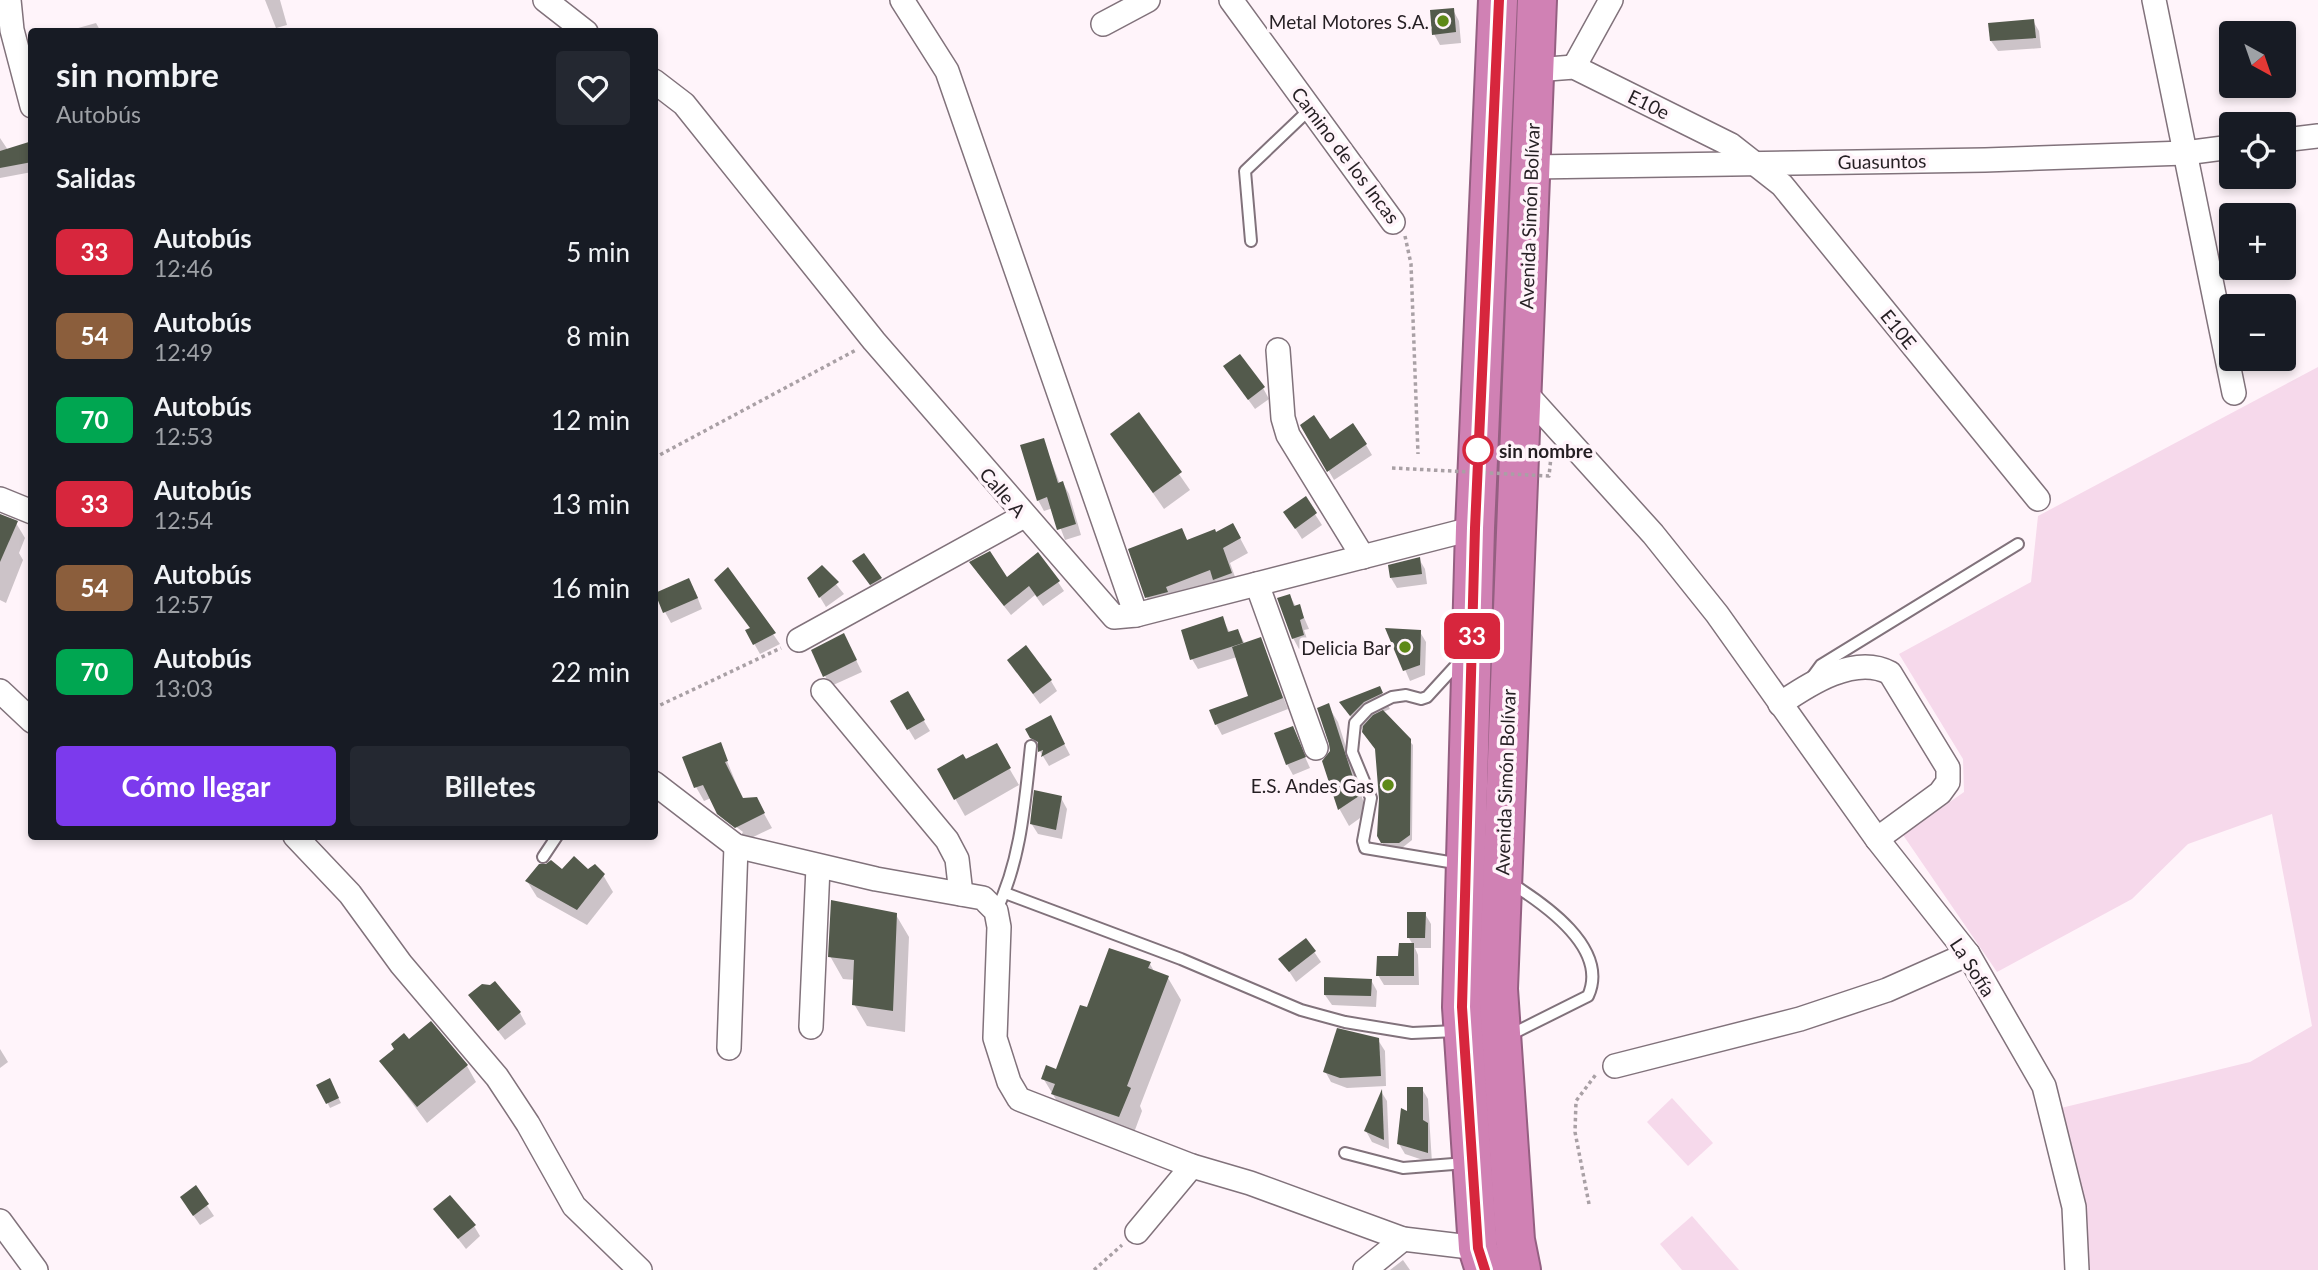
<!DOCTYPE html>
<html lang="es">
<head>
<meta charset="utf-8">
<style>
	:root { --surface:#171b24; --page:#242831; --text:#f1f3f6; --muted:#9ea1a6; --accent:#7c3aed }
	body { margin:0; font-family:Lato,sans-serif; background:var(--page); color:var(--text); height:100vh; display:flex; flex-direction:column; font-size:26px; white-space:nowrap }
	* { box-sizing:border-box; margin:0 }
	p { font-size:23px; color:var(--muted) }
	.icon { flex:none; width:38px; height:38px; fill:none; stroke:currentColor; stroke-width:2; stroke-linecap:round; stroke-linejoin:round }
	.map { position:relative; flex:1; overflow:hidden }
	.side { position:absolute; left:28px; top:28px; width:630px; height:812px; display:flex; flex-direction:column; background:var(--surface); border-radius:7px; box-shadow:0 4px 10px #0003 }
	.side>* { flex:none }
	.badge { padding:0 14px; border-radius:10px; font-size:24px; line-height:46px }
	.needle { width:46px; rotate:140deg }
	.buttons { position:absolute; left:2219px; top:21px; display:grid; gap:14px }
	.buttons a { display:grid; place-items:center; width:77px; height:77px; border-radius:7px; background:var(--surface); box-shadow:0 4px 10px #0003; font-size:35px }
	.map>.badge { position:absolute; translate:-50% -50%; box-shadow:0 0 0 4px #fff }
	h2 { padding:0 28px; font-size:26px; line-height:63px }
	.round { display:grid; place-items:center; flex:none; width:74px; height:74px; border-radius:7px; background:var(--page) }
	.summary { display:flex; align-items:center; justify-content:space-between; height:119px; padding:0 28px }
	h1 { font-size:33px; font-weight:700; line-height:52px }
	.button { display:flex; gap:14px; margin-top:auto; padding:14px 28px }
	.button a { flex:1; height:80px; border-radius:7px; background:var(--accent); color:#fff; font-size:28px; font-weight:700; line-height:80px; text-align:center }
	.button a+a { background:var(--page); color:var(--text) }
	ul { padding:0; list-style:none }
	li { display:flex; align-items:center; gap:21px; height:84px; padding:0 28px }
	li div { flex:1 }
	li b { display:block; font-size:26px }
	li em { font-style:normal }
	li .badge { min-width:77px; font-weight:700; text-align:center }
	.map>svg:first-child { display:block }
</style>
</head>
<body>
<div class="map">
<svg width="2318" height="1270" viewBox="0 0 2318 1270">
	<rect width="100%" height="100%" fill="#fff4fa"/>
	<g fill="#f6d9eb">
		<polygon points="2318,367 2318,1270 2074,1270 2061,1108 2250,1062 2312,1026 2272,814 2188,844 2132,899 1997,972 1903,835 1964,792 1963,759 1899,654 2031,582 2038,516"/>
		<polygon points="1672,1098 1713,1143 1688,1166 1647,1122"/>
		<polygon points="1692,1216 1739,1270 1682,1270 1660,1244"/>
	</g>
	<g fill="#0003">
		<polygon points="265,0 280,0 287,25 276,28"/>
		<polygon points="1453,10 1459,21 1461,43 1440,45 1434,34"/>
		<polygon points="2033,21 2039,31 2041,48 1998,51 1991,41"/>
		<polygon points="96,23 101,32 64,32"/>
		<polygon points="0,138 8,150 32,143 32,172 0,178"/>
		<polygon points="1232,377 1263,388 1269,399 1255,409"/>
		<polygon points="1138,415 1190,490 1164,509 1112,434"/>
		<polygon points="1302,425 1330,442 1366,445 1372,455 1334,480"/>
		<polygon points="1043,440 1060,484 1063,483 1069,494 1081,535 1065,540 1053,508 1044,511 1038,500"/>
		<polygon points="1305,499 1322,525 1302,539 1292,523"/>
		<polygon points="0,514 16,523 25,538 19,553 23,560 6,603 0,600"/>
		<polygon points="1233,525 1248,553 1230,563 1239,588 1155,612 1147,598 1182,530 1188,542 1216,534"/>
		<polygon points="1419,559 1425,569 1427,584 1397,588 1391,578"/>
		<polygon points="822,567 844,594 826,607 809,579"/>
		<polygon points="728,570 780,644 760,654 747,631 751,629"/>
		<polygon points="861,572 881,579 887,589 877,595"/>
		<polygon points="977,572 1006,579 1058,582 1064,591 1043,606 1035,595 1011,615"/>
		<polygon points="695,591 702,609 671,623 665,612"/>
		<polygon points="1290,596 1296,607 1299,606 1309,629 1304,630 1309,645 1299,649 1293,638"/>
		<polygon points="1222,618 1230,633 1238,631 1245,644 1260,639 1288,709 1222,735 1216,724 1250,697 1237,657 1198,669 1192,659"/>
		<polygon points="1388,630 1420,632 1426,642 1425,675 1410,681"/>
		<polygon points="849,646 862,672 831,686 825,676"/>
		<polygon points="1009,661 1051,681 1057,691 1040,704"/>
		<polygon points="1379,688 1390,709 1383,712 1413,745 1412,840 1402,848 1385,847 1379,836 1381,799 1377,750 1364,726 1360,731 1342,703"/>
		<polygon points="907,693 930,731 915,740 892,702"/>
		<polygon points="1328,706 1338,722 1367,813 1349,826 1340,810 1324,761 1331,752"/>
		<polygon points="1056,728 1070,755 1049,766 1027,730"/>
		<polygon points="1292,728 1310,768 1293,775 1287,764"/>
		<polygon points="720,744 743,800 756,799 772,828 745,841 723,820 741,835 743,832 718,813 711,798 704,801 696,787"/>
		<polygon points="996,746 1019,785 965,816 939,770"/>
		<polygon points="1061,798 1067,809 1062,839 1038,834 1031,823"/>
		<polygon points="562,871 603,875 613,892 587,925 537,897 527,881"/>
		<polygon points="1425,914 1431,924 1431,948 1415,948 1418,955 1419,985 1384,985 1378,975 1413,945 1409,938"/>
		<polygon points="896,915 909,937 905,1032 867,1026 854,1004 855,980 843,979 830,956"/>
		<polygon points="1306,940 1321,962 1296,982 1281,959"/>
		<polygon points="1150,964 1155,973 1168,978 1181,1000 1140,1106 1142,1111 1132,1138 1066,1116 1043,1078 1057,1071 1088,1010"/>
		<polygon points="1371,980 1377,991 1376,1007 1332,1005 1325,995"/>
		<polygon points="491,987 520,1013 526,1024 505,1040 470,995"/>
		<polygon points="431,1023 467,1066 476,1082 427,1123 381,1061"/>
		<polygon points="1378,1040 1385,1051 1386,1086 1347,1088 1331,1082 1325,1071"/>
		<polygon points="0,1049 8,1062 0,1068"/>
		<polygon points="329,1080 341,1103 330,1108 319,1086"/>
		<polygon points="1422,1089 1428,1099 1432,1163 1405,1154 1399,1144"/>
		<polygon points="1382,1093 1387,1101 1389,1149 1372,1142 1366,1131"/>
		<polygon points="195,1188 214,1216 200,1225 188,1208"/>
		<polygon points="435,1209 474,1226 480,1236 466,1249"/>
		<polygon points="1403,1260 1410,1270 1390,1270"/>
	</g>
	<g fill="#535a4c">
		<polygon points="1454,8 1456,32 1432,35 1430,10"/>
		<polygon points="2034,19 2036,38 1990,41 1988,23"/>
		<polygon points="32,141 32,162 0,168 0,151"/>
		<polygon points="1240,354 1265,387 1248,400 1223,366"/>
		<polygon points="1139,412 1182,472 1153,493 1110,434"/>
		<polygon points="1314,415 1330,439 1353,423 1367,444 1327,472 1300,425"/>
		<polygon points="1044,438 1058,483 1063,481 1076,524 1057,530 1047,497 1037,501 1020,445"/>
		<polygon points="1306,496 1317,513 1295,529 1283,512"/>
		<polygon points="0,514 18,521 0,562"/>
		<polygon points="1233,523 1241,538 1223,548 1232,573 1213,580 1210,570 1166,587 1168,592 1145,598 1128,549 1182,528 1187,540 1215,529 1216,532"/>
		<polygon points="990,551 1007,577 1038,552 1060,581 1037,597 1029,586 1004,606 969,562"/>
		<polygon points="864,553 882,578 870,585 852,561"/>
		<polygon points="1420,557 1422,574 1390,578 1388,565"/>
		<polygon points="822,565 839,582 819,598 807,578"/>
		<polygon points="728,567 776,633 753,645 745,630 750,628 714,580"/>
		<polygon points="689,578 698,598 663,613 655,593"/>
		<polygon points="1290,594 1294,606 1300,604 1304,618 1300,620 1304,635 1292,639 1277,598"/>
		<polygon points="1223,616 1228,632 1238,629 1243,643 1190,660 1181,630"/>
		<polygon points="1385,628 1421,630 1420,665 1403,671"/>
		<polygon points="844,633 857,660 823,677 811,650"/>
		<polygon points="1261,637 1283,698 1215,725 1209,710 1248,696 1232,647"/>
		<polygon points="1026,645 1052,680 1033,694 1007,660"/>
		<polygon points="1380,686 1383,693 1364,702 1350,716 1339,702"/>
		<polygon points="908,691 925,720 907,730 890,701"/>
		<polygon points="1329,703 1359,796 1338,810 1322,761 1330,751 1329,744 1317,708"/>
		<polygon points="1383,710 1411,739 1410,835 1399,843 1381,843 1377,836 1379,799 1375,749 1362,732 1363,726 1373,715"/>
		<polygon points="1051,715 1065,744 1041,757 1043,750 1038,752 1038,742 1030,738 1025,729"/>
		<polygon points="1293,726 1306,757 1286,765 1274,733"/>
		<polygon points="721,742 728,761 725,762 743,798 757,797 765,813 735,828 717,814 703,785 694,788 682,757"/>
		<polygon points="997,743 1011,768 954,800 937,769 963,754 966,759"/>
		<polygon points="1034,790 1062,796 1056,830 1030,824"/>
		<polygon points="574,856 588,869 595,864 605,874 577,910 525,881 539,864 546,864 551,860 562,869"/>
		<polygon points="831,900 897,913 893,1011 852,1005 854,960 828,957"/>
		<polygon points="1407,912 1426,912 1425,938 1407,938"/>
		<polygon points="1306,938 1316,951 1289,972 1278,959"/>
		<polygon points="1399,943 1414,943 1414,976 1376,976 1377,956 1398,956"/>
		<polygon points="1109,948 1151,962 1148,968 1169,976 1127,1086 1131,1088 1119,1117 1051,1094 1055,1084 1041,1079 1046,1065 1056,1069 1080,1005 1087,1007"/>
		<polygon points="1324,977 1372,979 1371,996 1324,995"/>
		<polygon points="495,981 521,1012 498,1031 468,995 482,984 490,985"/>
		<polygon points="431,1021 468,1065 417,1107 379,1061 394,1049 391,1044 404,1033 409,1039"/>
		<polygon points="1337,1028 1379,1038 1381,1076 1340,1078 1323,1072"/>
		<polygon points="330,1078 339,1098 326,1104 316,1085"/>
		<polygon points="1407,1087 1423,1087 1423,1120 1428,1123 1428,1153 1397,1144 1401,1108 1407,1111"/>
		<polygon points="1382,1089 1384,1140 1364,1131"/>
		<polygon points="196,1185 209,1204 193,1216 180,1197"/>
		<polygon points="450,1195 476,1225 458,1239 433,1209"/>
	</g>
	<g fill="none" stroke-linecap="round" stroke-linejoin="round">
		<g stroke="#81727b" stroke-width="14">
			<g id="lane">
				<polyline points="1251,241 1245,171 1310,109"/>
				<polyline points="1459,662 1427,697 1421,699 1406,695 1392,697 1368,709 1355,723 1352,752 1371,798 1363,841 1365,848 1461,864"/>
				<polyline points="1810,680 1821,665 2018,544"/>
				<polyline points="543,857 557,836"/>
				<path d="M1509,882C1543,903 1610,948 1588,996L1510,1035"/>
				<polyline points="1005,893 1181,959 1301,1010 1345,1022 1412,1033 1456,1031"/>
				<path d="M996,911C1021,861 1025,801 1031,746"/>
				<polyline points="1345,1153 1403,1168 1466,1163"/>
			</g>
		</g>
		<g stroke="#81727b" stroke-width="26">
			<g id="street">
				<polyline points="9,0 12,30 32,106"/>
				<polyline points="545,0 586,32"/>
				<polyline points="902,0 947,71 1136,615"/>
				<polyline points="1231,0 1393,222"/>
				<polyline points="2154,0 2234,393"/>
				<polyline points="1103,24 1148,0"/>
				<polyline points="1574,67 1611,0"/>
				<polyline points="1535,70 1574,67 1731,145 1782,185 2038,499"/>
				<polyline points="654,81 684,104 874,341 1114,617 1136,615 1475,528"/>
				<polyline points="2284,140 2318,136"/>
				<polyline points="1532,167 1985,160 2185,153 2231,147"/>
				<polyline points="1278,350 1283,418 1288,435 1363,557"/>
				<polyline points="1521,388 1653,534 1717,614 1877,839 1968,954 2044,1086 2074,1207 2077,1270"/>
				<polyline points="0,499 32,512"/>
				<polyline points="1257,584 1316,748"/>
				<polyline points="799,640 1024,516"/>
				<polyline points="0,691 32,721"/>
				<polyline points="823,691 947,840 957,859 961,894"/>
				<path d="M1780,704C1809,684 1855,654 1890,673L1948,768V782L1940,793L1877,839"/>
				<polyline points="654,783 736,846 876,879 983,898 996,911 999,927 995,1038 1009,1082 1019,1099 1192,1166 1250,1183 1403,1239 1478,1248"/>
				<polyline points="295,836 350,894 401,964 497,1077 528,1124 574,1206 640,1270"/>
				<polyline points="811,1027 818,867"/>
				<polyline points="729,1048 736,846"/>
				<polyline points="1615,1066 1800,1019 1887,990 1968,954"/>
				<polyline points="0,1221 36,1270"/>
				<polyline points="1137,1232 1192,1166"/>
				<polyline points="1365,1270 1403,1239"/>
			</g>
		</g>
		<g stroke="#945f81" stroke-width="42">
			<g id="highway">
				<polyline points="1485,1270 1478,1248 1462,1007 1475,528 1498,0"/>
				<polyline points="1521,1270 1515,1240 1498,989 1537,0"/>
			</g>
		</g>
		<g stroke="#a9a0a5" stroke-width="3.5" stroke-dasharray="3.5 3.5" stroke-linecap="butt">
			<polyline points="1405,236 1411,264 1418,454"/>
			<polyline points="654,458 856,350"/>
			<polyline points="654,708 781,648"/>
			<polyline points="1589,1204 1575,1132 1576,1101 1597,1073"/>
			<polyline points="1094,1270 1122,1245"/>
		</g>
		<use href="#lane" stroke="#fff" stroke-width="10"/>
		<use href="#street" stroke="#fff" stroke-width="23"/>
		<use href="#highway" stroke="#d081b4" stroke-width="38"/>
		<polyline stroke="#a9a0a5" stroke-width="3.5" stroke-dasharray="3.5 3.5" stroke-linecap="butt" points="1392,468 1549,476 1552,447"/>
	</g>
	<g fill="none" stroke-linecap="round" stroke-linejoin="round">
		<g stroke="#fff" stroke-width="16">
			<polyline id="line" points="1485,1270 1478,1248 1462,1007 1475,528 1499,0"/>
		</g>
		<use href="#line" stroke="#d7263d" stroke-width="10"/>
	</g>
	<g fill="#5e8917" stroke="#fff4fa" stroke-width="2.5">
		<circle cx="1443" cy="21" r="7"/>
		<circle cx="1405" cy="647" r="7"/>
		<circle cx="1388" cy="785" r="7"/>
	</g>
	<circle fill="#fff" stroke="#d7263d" stroke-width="3.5" cx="1478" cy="450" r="14"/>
	<g text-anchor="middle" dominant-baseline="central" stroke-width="7" stroke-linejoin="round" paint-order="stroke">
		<g font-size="19" fill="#251f23" stroke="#fff4fa" text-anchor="end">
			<text x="1429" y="21">Metal Motores S.A.</text>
			<text x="1391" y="647">Delicia Bar</text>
			<text x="1374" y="785">E.S. Andes Gas</text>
		</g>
		<g font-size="19" fill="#251f23" stroke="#fff4fa">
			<text transform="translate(1649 104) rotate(26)">E10e</text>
			<text transform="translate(1346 155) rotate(53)">Camino de los Incas</text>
			<text transform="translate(1882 161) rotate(-1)">Guasuntos</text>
			<text transform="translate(1529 216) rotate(-88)">Avenida Simón Bolívar</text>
			<text transform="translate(1899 329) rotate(51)">E10E</text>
			<text transform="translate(1003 492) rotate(49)">Calle A</text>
			<text transform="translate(1505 782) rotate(-88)">Avenida Simón Bolívar</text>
			<text transform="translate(1973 967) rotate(57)">La Sofía</text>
		</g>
		<g font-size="19" font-weight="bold" fill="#251f23" stroke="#fff4fa" text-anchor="start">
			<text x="1499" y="450">sin nombre</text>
		</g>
	</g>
</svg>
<div class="buttons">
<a><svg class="needle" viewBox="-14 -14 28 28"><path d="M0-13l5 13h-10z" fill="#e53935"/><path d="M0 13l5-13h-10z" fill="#9ea1a6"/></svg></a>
<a><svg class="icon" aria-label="locate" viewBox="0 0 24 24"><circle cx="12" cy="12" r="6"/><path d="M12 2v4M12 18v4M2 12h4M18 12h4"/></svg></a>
<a>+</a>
<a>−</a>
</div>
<b class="badge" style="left:1472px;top:636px;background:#d7263d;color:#fff">33</b>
<section class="side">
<div class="summary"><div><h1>sin nombre</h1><p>Autobús</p></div><a class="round"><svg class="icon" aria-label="heart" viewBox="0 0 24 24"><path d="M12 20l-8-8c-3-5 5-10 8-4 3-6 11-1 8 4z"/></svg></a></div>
<h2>Salidas</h2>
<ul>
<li><span class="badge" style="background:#d7263d;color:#fff">33</span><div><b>Autobús</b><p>12:46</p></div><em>5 min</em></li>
<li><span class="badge" style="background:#8b5e3c;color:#fff">54</span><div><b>Autobús</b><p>12:49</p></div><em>8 min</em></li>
<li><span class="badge" style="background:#00a651;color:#fff">70</span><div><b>Autobús</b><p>12:53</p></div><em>12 min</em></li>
<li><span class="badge" style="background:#d7263d;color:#fff">33</span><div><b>Autobús</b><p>12:54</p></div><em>13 min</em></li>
<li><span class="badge" style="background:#8b5e3c;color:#fff">54</span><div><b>Autobús</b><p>12:57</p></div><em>16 min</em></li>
<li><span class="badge" style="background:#00a651;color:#fff">70</span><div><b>Autobús</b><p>13:03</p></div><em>22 min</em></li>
</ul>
<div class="button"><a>Cómo llegar</a><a>Billetes</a></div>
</section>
</div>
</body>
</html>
